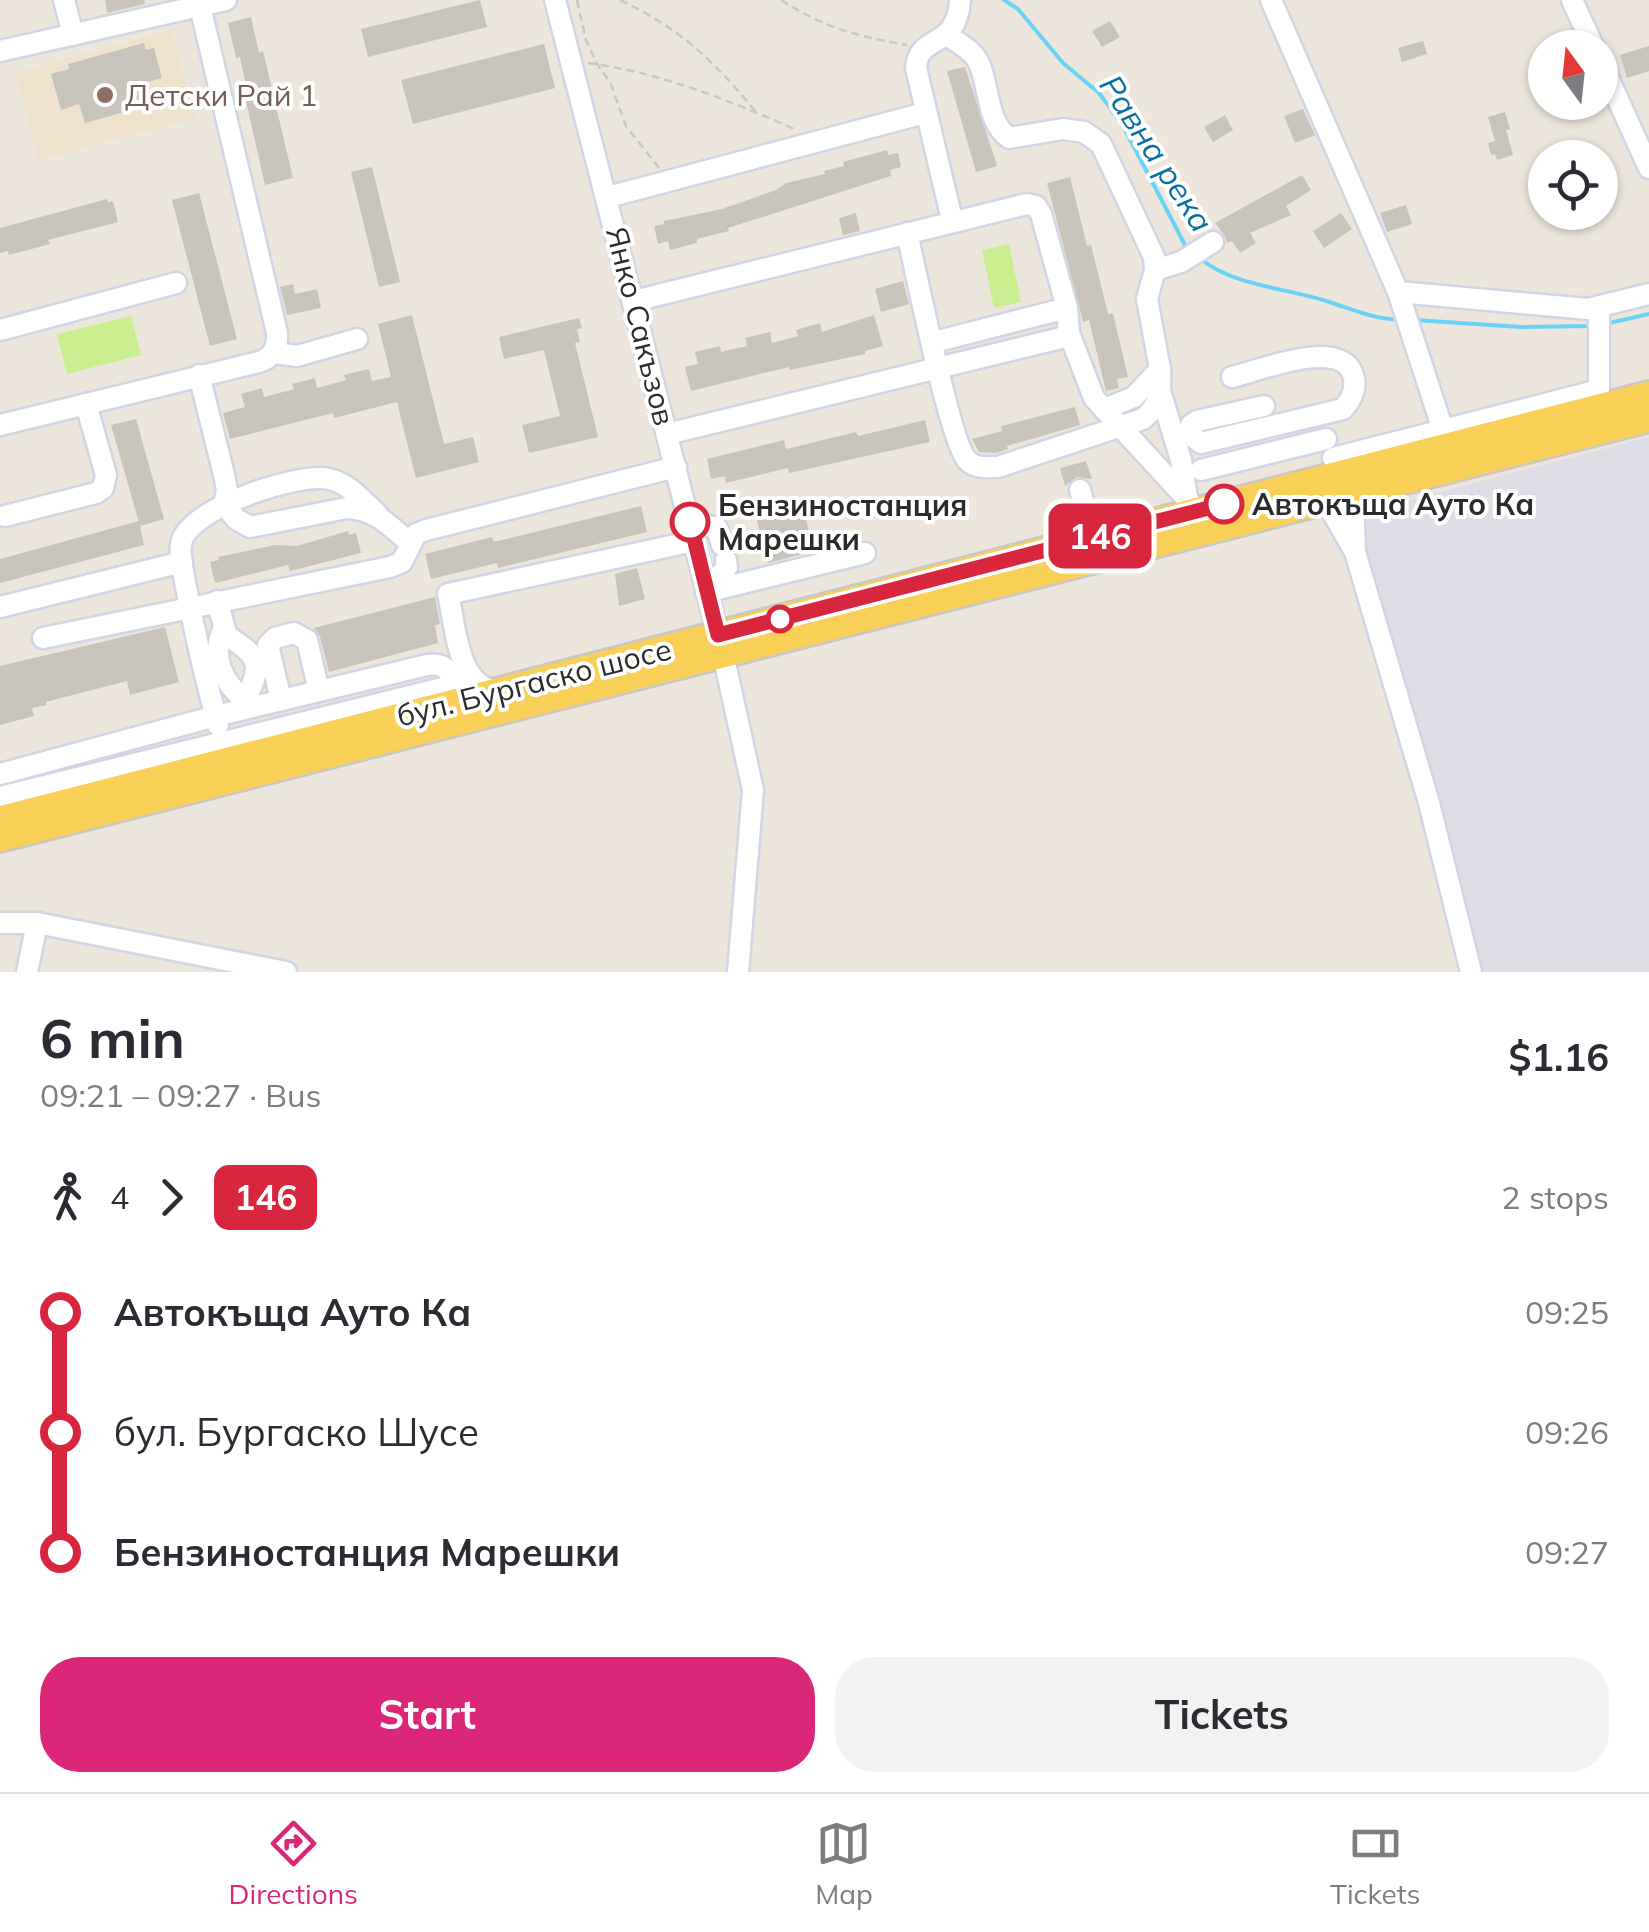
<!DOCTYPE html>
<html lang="en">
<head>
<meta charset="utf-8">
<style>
	:root { --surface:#fff; --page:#f2f2f3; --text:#2b2b33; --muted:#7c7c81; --line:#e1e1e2; --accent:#db2777 }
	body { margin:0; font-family:Mulish,sans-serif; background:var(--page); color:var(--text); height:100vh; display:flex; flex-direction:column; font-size:38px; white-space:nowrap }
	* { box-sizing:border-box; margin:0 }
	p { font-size:32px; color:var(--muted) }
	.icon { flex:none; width:55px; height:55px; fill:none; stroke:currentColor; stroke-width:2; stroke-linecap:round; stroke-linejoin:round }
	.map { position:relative; height:972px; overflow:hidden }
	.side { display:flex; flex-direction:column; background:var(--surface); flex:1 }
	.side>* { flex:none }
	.badge { padding:0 20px; border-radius:15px; font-size:35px; line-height:65px }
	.needle { width:65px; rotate:345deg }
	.controls { position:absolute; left:1528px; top:30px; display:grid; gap:20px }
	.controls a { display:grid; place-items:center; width:90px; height:90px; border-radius:50%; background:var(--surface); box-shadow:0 2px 8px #0004; font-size:50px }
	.map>.badge { position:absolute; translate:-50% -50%; box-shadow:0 0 0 5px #fff }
	.legs { display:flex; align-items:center; gap:15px; height:110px; padding:0 40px; font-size:32px }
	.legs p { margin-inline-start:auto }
	.summary { display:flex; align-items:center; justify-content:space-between; height:170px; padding:0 40px }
	h1 { font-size:55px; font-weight:700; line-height:75px }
	.button { display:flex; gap:20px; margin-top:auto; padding:20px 40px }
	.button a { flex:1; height:115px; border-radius:40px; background:var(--accent); color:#fff; font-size:40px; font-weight:700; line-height:115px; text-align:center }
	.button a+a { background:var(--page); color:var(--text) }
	ul { padding:0 40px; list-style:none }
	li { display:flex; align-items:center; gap:35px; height:120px; font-size:38px }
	li i { display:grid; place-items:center; width:15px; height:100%; margin:0 12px; background:currentColor }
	li i::after { content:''; width:25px; height:25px; margin:-12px; border:8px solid; border-radius:50%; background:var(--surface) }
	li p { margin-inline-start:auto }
	li:first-child i { background:linear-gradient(#0000 50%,currentColor 0) }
	li:last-child i { background:linear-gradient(currentColor 50%,#0000 0) }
	.tab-bar { display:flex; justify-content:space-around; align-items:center; height:140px; border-top:2px solid var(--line); background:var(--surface); font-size:28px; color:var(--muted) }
	.tab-bar a { display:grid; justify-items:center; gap:5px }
	.tab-bar .selected { color:var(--accent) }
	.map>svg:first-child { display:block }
</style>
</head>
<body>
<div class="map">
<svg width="1649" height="972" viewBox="0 0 1649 972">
	<rect width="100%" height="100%" fill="#ede6dc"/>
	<polygon fill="#dfdde6" points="1649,437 1649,972 1477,972 1365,554 1361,513"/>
	<polygon fill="#f0e3cb" points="171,30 195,118 39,160 15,73"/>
	<g fill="#c9ef91">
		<polygon points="1009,244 1021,302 994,308 982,250"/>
		<polygon points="131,316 141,355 67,374 57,334"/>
	</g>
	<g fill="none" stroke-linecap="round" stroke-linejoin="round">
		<g stroke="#6ad3f5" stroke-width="4">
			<polyline points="1004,0 1018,9 1063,63 1099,93 1122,124 1185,245 1190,249"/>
			<path d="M1201,259C1233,286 1287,288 1326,301C1352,309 1373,319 1401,320"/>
			<polyline points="1415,320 1521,327 1591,326"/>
			<polyline points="1605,324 1649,314"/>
		</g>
	</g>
	<g fill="#c9c4bb">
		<polygon points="105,0 144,0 145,4 107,13"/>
		<polygon points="480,0 487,27 368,57 361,29"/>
		<polygon points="251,17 259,53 263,51 293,178 265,185 244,92 247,91 240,57 236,58 228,23"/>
		<polygon points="1110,21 1120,37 1102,47 1092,31"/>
		<polygon points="1423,41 1427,54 1402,62 1398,48"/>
		<polygon points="144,43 146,50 154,48 162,78 140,84 146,106 85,123 79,104 61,110 51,74 69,69 68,64"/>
		<polygon points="544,44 555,88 413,124 401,80"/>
		<polygon points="1649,46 1649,71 1627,78 1620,55"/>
		<polygon points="965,67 997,166 976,172 947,71"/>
		<polygon points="1303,109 1315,135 1295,143 1284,116"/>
		<polygon points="1505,112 1510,129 1506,130 1513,155 1497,160 1495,154 1491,155 1488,143 1495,141 1488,117"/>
		<polygon points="1225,115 1233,130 1213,142 1204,127"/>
		<polygon points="887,150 888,155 898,153 901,167 890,170 891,176 728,228 729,231 697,239 697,243 670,250 668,241 658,244 654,226 664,224 664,221 722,209 776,190 786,183 825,174 824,171 844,166 843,162"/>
		<polygon points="372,167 400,282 379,287 351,172"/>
		<polygon points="1302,175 1311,190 1286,206 1291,215 1250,233 1256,243 1240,253 1232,241 1227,243 1225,236 1215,223"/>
		<polygon points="1070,177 1087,246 1091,245 1108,314 1113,313 1128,377 1117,379 1119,388 1106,391 1089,320 1083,322 1047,183"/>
		<polygon points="199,193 237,339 210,346 172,200"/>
		<polygon points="107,199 108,202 113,201 118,222 48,240 50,244 9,255 8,251 0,253 0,228"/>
		<polygon points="1406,205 1412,224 1387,232 1380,213"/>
		<polygon points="856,213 860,231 843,235 839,218"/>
		<polygon points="1341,213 1352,229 1324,248 1313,231"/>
		<polygon points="903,281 909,304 881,312 875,289"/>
		<polygon points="293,284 295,294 317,289 321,308 287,315 280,287"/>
		<polygon points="412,315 444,444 473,437 479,462 416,478 397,402 334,418 333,413 230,439 223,413 245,407 241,394 262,388 264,397 294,389 292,384 315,378 317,388 346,380 344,375 369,369 372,381 391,377 378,324"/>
		<polygon points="874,315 883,346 865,351 865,354 790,370 789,367 691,391 685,367 698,364 695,352 720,346 721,352 747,346 745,338 770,332 772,343 798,336 796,330 820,323 822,332"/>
		<polygon points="579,318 582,328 577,329 580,342 575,343 598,437 529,453 522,425 560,416 544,350 504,359 499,337"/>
		<polygon points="1075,407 1080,425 1007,446 1008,449 996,453 979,452 972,439 1002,431 1001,426"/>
		<polygon points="136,419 164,519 140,526 111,425"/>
		<polygon points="925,420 930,442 789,473 788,468 726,483 725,476 711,479 707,459 784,440 786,449 856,432 858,436"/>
		<polygon points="1086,461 1092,479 1077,477 1065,486 1060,468"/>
		<polygon points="802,504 814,551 768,563 756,516"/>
		<polygon points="641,506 647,532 498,568 497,563 431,579 425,554 492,537 494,542"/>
		<polygon points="139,521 144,545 0,583 0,559"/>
		<polygon points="348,531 349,535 356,533 361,553 290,571 288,565 215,583 210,562 219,560 218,557 275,545 297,546"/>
		<polygon points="637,568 645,599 619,606 615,574"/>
		<polygon points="435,597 440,624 435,625 438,643 329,672 320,637 314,628"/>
		<polygon points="165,627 179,682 130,695 127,681 46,702 46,705 32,708 34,716 0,725 0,666"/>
	</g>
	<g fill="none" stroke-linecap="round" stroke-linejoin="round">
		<g stroke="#d1d5e4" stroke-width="25">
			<g id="minor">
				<polyline points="64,0 73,35"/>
				<polyline points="555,0 723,654 753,790 738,972"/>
				<polyline points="1271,0 1398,292 1588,309 1649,294"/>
				<polyline points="1572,0 1594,48"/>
				<path d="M948,36C959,43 973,51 979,63C990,88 986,121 1009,138L1063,129L1084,132L1101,144L1154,257L1155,270L1147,299L1160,369L1134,397L1104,409"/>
				<polyline points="0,51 226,0"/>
				<polyline points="1600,60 1649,168"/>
				<polyline points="608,197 925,113"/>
				<path d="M952,220L916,68C918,33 957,51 960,0"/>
				<path d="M907,233C915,267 951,447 968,461C976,469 987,467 998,467L1143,419C1161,404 1161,391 1160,369"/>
				<polyline points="1155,270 1181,262 1213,242"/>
				<polyline points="634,301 1027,204 1036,206 1041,214 1067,308 1069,333 1061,338 667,434"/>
				<polyline points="0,330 176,283"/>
				<polyline points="1069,333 1094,398 1198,511"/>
				<polyline points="934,342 1067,308"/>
				<polyline points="274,353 297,356 357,339"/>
				<polyline points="199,375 225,479 227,491 224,504"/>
				<path d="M1232,377C1261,370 1336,339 1352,372C1358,386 1352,399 1343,409L1201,443L1189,434L1191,425L1197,421L1264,406"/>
				<polyline points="1161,394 1181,460 1187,498"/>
				<path d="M0,425L259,362C273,358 278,347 277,333L200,6"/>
				<polyline points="1443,430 1599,390 1599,306"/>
				<polyline points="1333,458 1443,430 1398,292"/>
				<polyline points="1201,470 1326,439"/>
				<polyline points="1080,490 1093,537"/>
				<polyline points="1327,503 1355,552 1353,497"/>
				<path d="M224,504L236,519L250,527L347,508C375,509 390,526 410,543"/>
				<polyline points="5,516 96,493 103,488 106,475 86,404"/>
				<polyline points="690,522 717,528 722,545"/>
				<polyline points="1355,552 1429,803 1471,972"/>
				<polyline points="706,592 865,553"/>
				<polyline points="706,592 727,567 726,560"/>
				<path d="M217,601L227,636C260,656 263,665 245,700L247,708"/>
				<polyline points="0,607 182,562"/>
				<path d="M223,630C211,657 222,682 245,700"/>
				<polyline points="43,638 390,567 402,562 416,534 426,530 676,467"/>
				<path d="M500,691C457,690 456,627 448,594L694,541"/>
				<polyline points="281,700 268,645 275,638 294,633 307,640 319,691"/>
				<path d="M218,725C205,678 194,630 185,582C183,570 179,556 181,544C186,509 298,472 329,479C349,483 364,502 378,515"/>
				<path d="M0,774L216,716L427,665C444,662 450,670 455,685L0,797"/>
				<polyline points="0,923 37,923 286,972"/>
				<polyline points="27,972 37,923"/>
			</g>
		</g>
		<g stroke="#c8c8c8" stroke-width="30">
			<g id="major">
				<polyline points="0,819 1649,394"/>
				<polyline points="0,839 1649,419"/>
			</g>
		</g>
		<g stroke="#c8c8c8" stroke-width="2.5" stroke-dasharray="8 5" stroke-linecap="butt">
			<polyline points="577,0 586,40 597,64 610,82 626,126 659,168"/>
			<path d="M620,0C681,29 713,60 756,112"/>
			<path d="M781,0C825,28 856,36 907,45"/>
			<path d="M588,63C658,72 729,100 794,129"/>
		</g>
		<use href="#minor" stroke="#fff" stroke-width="20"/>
		<use href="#major" stroke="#f8cf57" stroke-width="25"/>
	</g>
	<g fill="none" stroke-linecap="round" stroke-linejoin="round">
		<g stroke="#fff" stroke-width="22">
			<polyline id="line-1" points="690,522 718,635 1224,504"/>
		</g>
		<use href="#line-1" stroke="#d7263d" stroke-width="15"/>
	</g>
	<circle fill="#8d6e63" stroke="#fff" stroke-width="4" cx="105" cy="95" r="10"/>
	<g fill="#fff" stroke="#d7263d" stroke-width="5">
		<circle cx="1224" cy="504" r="18"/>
		<circle cx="690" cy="522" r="18"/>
		<circle cx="780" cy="619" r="12"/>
	</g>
	<g text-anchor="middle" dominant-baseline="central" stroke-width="8" stroke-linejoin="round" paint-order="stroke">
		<g font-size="30" fill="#785e54" stroke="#fff" text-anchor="start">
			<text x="125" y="95">Детски Рай 1</text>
		</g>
		<g font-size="30" fill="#2b2b2b" stroke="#fff">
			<text transform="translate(641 326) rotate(76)">Янко Сакъзов</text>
			<text transform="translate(534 682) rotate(-14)">бул. Бургаско шосе</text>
		</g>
		<g font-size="30" font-weight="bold" fill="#2b2b2b" stroke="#fff" text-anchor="start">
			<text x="1252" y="504">Автокъща Ауто Ка</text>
			<text x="718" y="505">Бензиностанция<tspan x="718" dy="34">Марешки</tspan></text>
		</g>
		<g font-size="32" font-style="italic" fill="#0670a3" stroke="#fff">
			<text transform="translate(1157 153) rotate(57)">Равна река</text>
		</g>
	</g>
</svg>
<div class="controls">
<a><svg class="needle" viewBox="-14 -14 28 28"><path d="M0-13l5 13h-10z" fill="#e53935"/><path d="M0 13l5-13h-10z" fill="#7c7c81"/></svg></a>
<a><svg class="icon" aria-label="locate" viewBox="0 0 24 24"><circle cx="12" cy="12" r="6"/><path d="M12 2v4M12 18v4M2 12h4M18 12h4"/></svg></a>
</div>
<b class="badge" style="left:1100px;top:536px;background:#d7263d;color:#fff">146</b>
</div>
<section class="side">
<div class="summary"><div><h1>6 min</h1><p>09:21 – 09:27 · Bus</p></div><b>$1.16</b></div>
<div class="legs"><svg class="icon" aria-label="walk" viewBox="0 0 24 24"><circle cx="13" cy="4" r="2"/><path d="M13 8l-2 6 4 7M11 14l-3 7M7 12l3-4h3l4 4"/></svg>4<svg class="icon" aria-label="forward" viewBox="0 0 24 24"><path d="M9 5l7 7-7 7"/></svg><b class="badge" style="background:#d7263d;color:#fff">146</b><p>2 stops</p></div>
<ul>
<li><i style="color:#d7263d"></i><b>Автокъща Ауто Ка</b><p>09:25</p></li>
<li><i style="color:#d7263d"></i><span>бул. Бургаско Шусе</span><p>09:26</p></li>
<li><i style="color:#d7263d"></i><b>Бензиностанция Марешки</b><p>09:27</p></li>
</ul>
<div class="button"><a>Start</a><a>Tickets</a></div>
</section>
<nav class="tab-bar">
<a class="selected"><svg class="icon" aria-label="directions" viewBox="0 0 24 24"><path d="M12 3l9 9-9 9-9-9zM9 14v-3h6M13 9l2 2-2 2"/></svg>Directions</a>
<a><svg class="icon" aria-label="map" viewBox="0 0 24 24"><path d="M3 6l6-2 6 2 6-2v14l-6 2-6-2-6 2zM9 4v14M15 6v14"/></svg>Map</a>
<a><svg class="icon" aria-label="tickets" viewBox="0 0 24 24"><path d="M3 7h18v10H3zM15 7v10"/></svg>Tickets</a>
</nav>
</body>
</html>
